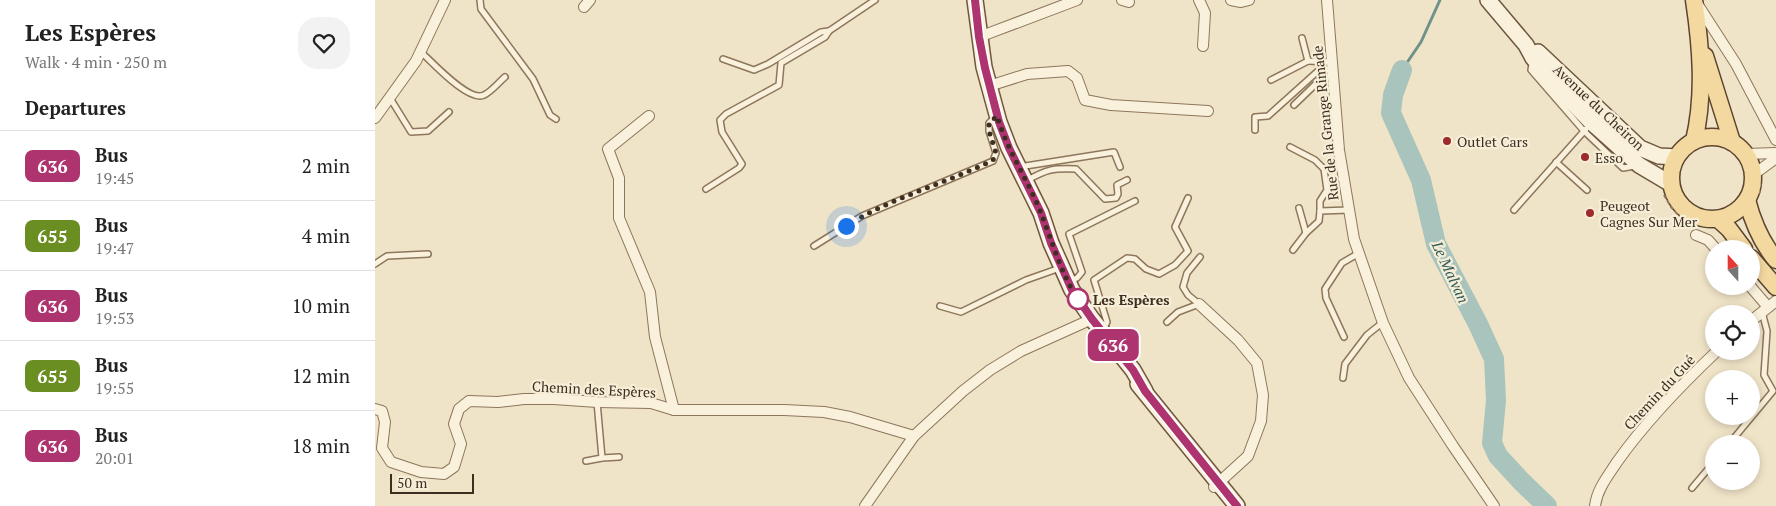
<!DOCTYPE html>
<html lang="en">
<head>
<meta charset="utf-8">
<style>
	:root { --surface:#fff; --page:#f2f2f2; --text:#222; --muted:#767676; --line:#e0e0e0 }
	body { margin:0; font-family:"PT Serif",serif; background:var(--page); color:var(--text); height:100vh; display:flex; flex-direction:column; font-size:19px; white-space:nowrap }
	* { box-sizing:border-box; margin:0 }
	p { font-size:16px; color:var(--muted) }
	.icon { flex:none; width:28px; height:28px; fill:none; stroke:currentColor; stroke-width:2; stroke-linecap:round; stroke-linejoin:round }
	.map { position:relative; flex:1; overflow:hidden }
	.side { display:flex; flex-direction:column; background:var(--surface); width:375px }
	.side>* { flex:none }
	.badge { padding:0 10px; border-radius:8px; font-size:18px; line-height:32px }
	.needle { width:32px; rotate:339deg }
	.fabs { position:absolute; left:1330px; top:240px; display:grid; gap:10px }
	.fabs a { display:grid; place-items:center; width:55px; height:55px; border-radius:50%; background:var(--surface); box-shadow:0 2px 8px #0003; font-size:25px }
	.scale { position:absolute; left:15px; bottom:12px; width:84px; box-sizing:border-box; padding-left:5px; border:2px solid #3d2e20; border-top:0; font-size:14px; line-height:18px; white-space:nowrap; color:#3d2e20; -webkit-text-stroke:4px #f7eed8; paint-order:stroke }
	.you { position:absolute; width:25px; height:25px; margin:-12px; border:4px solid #fff; border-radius:50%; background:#1a73e8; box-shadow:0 0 0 8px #1a73e833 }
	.map>.badge { position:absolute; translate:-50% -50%; box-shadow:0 0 0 2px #fff }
	h2 { padding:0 25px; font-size:19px; line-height:45px }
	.round { display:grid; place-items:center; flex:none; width:52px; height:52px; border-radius:20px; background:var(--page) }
	.summary { display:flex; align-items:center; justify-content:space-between; height:85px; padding:0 25px }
	h1 { font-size:24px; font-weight:700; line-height:38px }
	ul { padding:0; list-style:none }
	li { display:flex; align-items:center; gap:15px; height:70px; padding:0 25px; border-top:1px solid var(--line) }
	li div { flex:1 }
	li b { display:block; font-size:19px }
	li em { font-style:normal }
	li .badge { min-width:55px; font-weight:700; text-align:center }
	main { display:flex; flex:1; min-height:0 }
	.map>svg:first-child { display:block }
</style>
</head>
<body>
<main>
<section class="side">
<div class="summary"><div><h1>Les Espères</h1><p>Walk · 4 min · 250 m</p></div><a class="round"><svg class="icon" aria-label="heart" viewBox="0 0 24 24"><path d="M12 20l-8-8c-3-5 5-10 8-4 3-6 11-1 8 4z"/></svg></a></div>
<h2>Departures</h2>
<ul>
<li><span class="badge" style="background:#ae346f;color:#fff">636</span><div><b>Bus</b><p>19:45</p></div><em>2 min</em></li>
<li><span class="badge" style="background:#6b8e23;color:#fff">655</span><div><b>Bus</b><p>19:47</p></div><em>4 min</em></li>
<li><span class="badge" style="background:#ae346f;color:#fff">636</span><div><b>Bus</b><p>19:53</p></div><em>10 min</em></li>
<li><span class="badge" style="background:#6b8e23;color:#fff">655</span><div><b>Bus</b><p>19:55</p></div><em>12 min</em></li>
<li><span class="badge" style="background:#ae346f;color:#fff">636</span><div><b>Bus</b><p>20:01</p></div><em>18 min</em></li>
</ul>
</section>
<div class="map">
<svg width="1401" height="506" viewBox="0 0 1401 506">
	<rect width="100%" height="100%" fill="#f0e4c8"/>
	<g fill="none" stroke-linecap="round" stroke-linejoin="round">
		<polyline stroke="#6f938a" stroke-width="3" points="1027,70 1046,42 1065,0"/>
		<polyline stroke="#a9c4bc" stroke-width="20" points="1027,70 1018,95 1016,113 1046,180 1061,244 1103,324 1119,359 1121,400 1117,443 1123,456 1147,482 1172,506"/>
		<g stroke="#8d765c" stroke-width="8">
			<g id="service">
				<polyline points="105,0 106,9 158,79 175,115 181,119"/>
				<polyline points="927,38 933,61 956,62"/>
				<path d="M46,52C56,61 94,103 109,95C116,92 124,82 130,77"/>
				<polyline points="348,59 379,70 393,64 446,32 454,31"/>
				<polyline points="1157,63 1156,70 1209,131 1248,168 1260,166"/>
				<polyline points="896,80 933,61"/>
				<polyline points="15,98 36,132 53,131 74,112"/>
				<polyline points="919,105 947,78 958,76"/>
				<polyline points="880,130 880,117 893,116 943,71 957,69"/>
				<polyline points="915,147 940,160 949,169 952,190 945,201 945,211"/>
				<polyline points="1181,162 1212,190"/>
				<polyline points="644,167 739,152 745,167"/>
				<path d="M651,181C672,169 678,168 701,169L730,199L741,198L743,194L742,185L752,180"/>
				<polyline points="331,189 364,168 367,164 347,132 345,120 351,114 404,85 406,63 450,37 454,31 500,0"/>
				<polyline points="924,208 931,233 944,221 945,211 974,210"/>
				<polyline points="1139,210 1211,129"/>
				<polyline points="439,246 487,216 618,161 621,153 614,131 614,123 620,117"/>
				<polyline points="918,250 931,233"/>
				<polyline points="0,264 12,256 53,254"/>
				<polyline points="695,281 702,278 707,272 694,234 760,201"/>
				<polyline points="565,306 586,312 651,280 685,268"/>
				<polyline points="792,322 803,312 824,304 813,295 808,287 812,273 825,257"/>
				<polyline points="721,337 727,332 732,322 719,280 752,258 760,259 771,269 784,274 800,265 813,251 800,227 813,198"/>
				<polyline points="969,337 951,298 950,289 967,263 984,253"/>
				<polyline points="968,378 970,364 992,335 1007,323"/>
				<polyline points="1354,444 1398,391 1389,375 1392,331 1387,312"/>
				<polyline points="227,458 244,457"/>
				<polyline points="211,461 227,458 222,402"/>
				<polyline points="1317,488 1339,462"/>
			</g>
		</g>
		<g stroke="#8d765c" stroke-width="12">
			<g id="minor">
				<polyline points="747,0 754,2"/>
				<polyline points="824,0 830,13 828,46"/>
				<polyline points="856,0 866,2 874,0"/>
				<polyline points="952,0 964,150 979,239 1008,323 1034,378 1078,446 1119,506"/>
				<polyline points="1323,5 1361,64 1401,140"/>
				<polyline points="209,7 215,0"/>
				<polyline points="604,37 702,0"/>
				<polyline points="614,86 652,74 693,71 702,78 710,100 736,105 833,111"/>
				<polyline points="274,116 233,149 244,178 244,218 275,292 280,337 299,410"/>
				<polyline points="0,118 41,61 70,0"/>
				<polyline points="1371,154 1401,153"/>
				<polyline points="1378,175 1401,158"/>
				<polyline points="1321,235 1333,240 1341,249"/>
				<polyline points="1375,286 1393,307"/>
				<polyline points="824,304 863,340 882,363 888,395 886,421 873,456 839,487"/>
				<polyline points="1376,321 1401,301"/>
				<polyline points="0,409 7,411 10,422 7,448 16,462 46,472 69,474 79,467 86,444 79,424 84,409 94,401 123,402 149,399 179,399 222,402 276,403 299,410 409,410 449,412 475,417 539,436"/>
				<polyline points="490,506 539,436 588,391 615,370 646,351 717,319"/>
				<path d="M1220,506C1222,489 1233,476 1242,462C1271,421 1305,386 1342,351"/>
			</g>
		</g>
		<g stroke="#6f573f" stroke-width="18">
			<g id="secondary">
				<polyline points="600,0 609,67 624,122 634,148 666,213 676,243 697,290 717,319 758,370 770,391"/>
				<polyline points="1113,0 1151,45 1158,58 1185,90 1217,123 1264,165 1296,184"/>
				<polyline points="1163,52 1265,148 1284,156 1302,157"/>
				<polyline points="763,384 862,506"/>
			</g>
		</g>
		<g stroke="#5b4430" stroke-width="19">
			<g id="primary">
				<polyline points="1330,56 1357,142"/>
				<circle cx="1337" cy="178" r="41"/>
				<path d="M1319,141C1330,95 1326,46 1319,0"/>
				<path d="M1372,200C1378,223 1386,242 1401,260"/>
				<polyline points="1343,219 1354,229 1369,249"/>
				<polyline points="1376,258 1401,287"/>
			</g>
		</g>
		<g stroke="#8d765c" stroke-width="2" stroke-dasharray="4 2.5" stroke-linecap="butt">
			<polyline points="1384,194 1386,181"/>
			<polyline points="1289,195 1296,207 1314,226"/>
		</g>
		<use href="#service" stroke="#faf1dc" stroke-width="5"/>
		<use href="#minor" stroke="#faf1dc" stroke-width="10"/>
		<use href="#secondary" stroke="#faf1dc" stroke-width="15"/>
		<use href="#primary" stroke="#f3d9a0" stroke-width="16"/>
	</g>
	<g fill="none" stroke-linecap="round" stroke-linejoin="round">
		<g stroke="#fff" stroke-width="11">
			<polyline id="line" points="600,0 604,37 610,68 624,122 634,148 666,213 676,243 697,290 717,319 758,370 770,391 862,506"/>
		</g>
		<use href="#line" stroke="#ae346f" stroke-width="8"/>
		<path stroke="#3d2e20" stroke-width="5" stroke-dasharray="0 9" d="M471,226C517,197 570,184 618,160L621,153L614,131V123L622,116C632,150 653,180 666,213C677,241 687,276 703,299"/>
	</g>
	<g fill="#9e2a2b" stroke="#f7eed8" stroke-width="2">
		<circle cx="1072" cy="141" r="5"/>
		<circle cx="1210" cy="157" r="5"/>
		<circle cx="1215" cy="213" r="5"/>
	</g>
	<circle fill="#fff" stroke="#ae346f" stroke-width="2.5" cx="703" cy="299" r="10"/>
	<g text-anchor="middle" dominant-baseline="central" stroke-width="4.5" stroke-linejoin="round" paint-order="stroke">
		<g font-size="14" fill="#3d2e20" stroke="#f7eed8">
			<text transform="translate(1224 107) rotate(43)">Avenue du Cheiron</text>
			<text transform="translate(950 123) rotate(-96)">Rue de la Grange Rimade</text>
			<text transform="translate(219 389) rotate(3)">Chemin des Espères</text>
			<text transform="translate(1284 392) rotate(-47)">Chemin du Gué</text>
		</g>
		<g font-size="14" fill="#3d2e20" stroke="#f7eed8" text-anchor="start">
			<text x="1082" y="141">Outlet Cars</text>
			<text x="1220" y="157">Esso</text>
			<text x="1225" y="205">Peugeot<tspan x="1225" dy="16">Cagnes Sur Mer</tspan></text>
		</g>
		<g font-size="14" font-weight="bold" fill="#3d2e20" stroke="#f7eed8" text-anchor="start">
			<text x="718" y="299">Les Espères</text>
		</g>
		<g font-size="15" font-style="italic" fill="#2f5d5a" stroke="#f7eed8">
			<text transform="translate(1076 272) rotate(65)">Le Malvan</text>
		</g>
	</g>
</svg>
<div class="fabs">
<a><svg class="needle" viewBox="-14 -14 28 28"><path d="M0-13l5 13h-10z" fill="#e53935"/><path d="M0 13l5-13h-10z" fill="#767676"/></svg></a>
<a><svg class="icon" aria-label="locate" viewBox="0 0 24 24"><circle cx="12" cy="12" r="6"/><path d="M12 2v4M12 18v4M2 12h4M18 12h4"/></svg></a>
<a>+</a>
<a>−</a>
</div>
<div class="scale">50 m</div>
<div class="you" style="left:471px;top:226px"></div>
<b class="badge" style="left:738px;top:345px;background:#ae346f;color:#fff">636</b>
</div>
</main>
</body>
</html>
